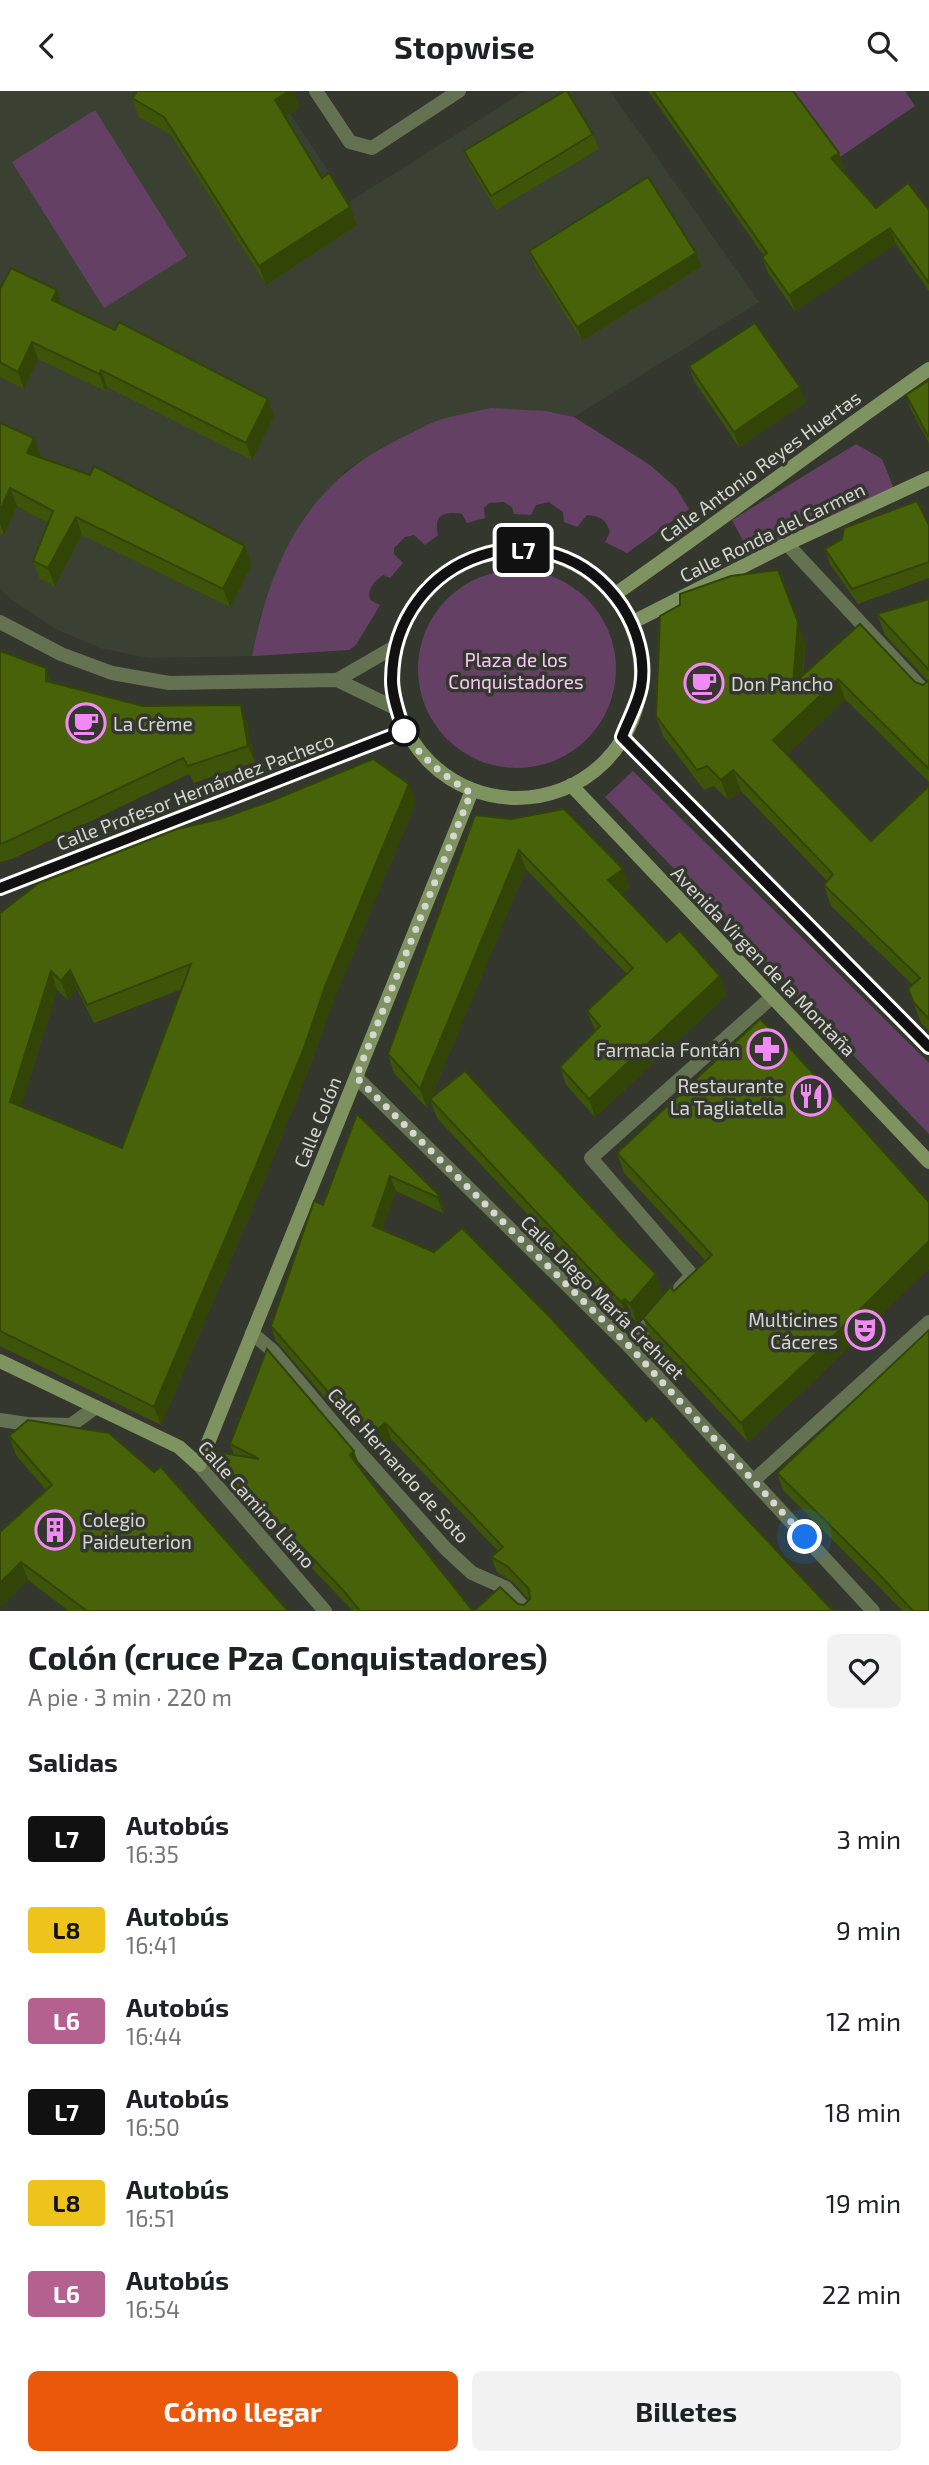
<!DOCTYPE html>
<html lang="es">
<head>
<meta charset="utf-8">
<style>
	:root { --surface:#fff; --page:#f2f2f2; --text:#202124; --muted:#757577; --accent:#ea580c }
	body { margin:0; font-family:"Exo 2",sans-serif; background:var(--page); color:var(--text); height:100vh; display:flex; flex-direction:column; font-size:26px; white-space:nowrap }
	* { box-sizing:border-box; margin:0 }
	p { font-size:23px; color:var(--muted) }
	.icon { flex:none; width:38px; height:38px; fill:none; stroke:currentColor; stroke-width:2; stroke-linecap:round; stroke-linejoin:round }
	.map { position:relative; height:1520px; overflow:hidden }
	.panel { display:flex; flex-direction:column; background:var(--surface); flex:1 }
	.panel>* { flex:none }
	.badge { padding:0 14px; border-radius:5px; font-size:24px; line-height:46px }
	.you { position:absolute; width:35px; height:35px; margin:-18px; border:5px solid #fff; border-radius:50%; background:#1a73e8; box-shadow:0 0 0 10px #1a73e833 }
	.map>.badge { position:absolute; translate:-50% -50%; box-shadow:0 0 0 4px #fff }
	h2 { padding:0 28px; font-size:26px; line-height:63px }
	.round { display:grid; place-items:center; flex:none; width:74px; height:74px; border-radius:10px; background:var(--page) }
	.summary { display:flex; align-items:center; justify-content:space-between; height:119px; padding:0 28px }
	h1 { font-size:33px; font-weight:700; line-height:52px }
	.action { display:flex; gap:14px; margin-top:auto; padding:14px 28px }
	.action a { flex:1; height:80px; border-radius:10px; background:var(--accent); color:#fff; font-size:28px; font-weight:700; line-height:80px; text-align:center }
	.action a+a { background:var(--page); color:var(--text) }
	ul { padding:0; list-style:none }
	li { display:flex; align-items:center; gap:21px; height:91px; padding:0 28px }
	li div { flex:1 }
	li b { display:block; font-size:26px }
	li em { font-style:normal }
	li .badge { min-width:77px; font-weight:700; text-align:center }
	header { display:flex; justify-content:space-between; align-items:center; height:91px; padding:0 28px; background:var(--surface); font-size:32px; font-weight:700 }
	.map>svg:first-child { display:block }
</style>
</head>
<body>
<header><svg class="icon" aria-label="back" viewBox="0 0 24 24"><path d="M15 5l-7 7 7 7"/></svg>Stopwise<svg class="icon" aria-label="search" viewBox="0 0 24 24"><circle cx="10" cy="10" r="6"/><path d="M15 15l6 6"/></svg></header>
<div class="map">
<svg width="929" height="1520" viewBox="0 0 929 1520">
	<rect width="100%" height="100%" fill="#34372e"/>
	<polygon fill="#3a4132" points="0,0 275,0 349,111 525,0 610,0 759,211 574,326 546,320 437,330 384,355 345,380 260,526 252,565 148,567 100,557 56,538 13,510 0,497"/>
	<g fill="#644164">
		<polygon points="787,0 905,0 915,15 837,68"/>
		<polygon points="95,19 187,165 104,217 12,71"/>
		<path d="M491,317L546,320L574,326L650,374L676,397L689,418L627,462L605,451L610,441C606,428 600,425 587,424L577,436L564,431L563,421L549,411L536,414L531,424L514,423L512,416L504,411L489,412L484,417L485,427L467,432L462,423C444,420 433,424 438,444L425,454L414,444L405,446L394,457V463L403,472L390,487L383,484C374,491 367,497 370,509L380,514L356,554L349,559L252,565C272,465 308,390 405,345C416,340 427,333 439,329C456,324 474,321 491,317Z"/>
		<polygon points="856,353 882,368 894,398 750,463 732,429"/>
		<circle cx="517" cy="578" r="99"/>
		<polygon points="633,680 929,972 929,1043 605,706"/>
	</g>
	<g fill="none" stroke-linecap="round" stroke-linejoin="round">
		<polyline stroke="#647252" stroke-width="14" points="0,1329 27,1333 71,1334 96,1316"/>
		<g stroke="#647252" stroke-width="14">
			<polyline points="316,0 350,51 372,57 459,0"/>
			<polyline points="787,453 929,605"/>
			<polyline points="0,531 61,563 112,582 169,592 337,589 397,618"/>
			<polyline points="337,589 396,555"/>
			<polyline points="356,986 629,1255 873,1520"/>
			<polyline points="680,1197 692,1184 591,1067 772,906"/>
			<polyline points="252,1242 273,1260 336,1335 446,1458 472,1482 506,1497 527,1520"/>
			<polyline points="629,1255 658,1222"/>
			<polyline points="199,1374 325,1520"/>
			<polyline points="753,1390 929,1231"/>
		</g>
		<g stroke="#7e935f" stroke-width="14">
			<circle cx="517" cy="583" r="124"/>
			<path d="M614,504C720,430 823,352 929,278"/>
			<polyline points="633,531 787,453 929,387"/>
			<polyline points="622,646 929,956"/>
			<polyline points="571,694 929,1071"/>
			<polyline points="0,797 404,640"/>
			<polyline points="0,1270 179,1356 199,1374 471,702"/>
		</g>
	</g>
	<g fill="#3e5409" fill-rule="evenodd">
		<polygon points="648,0 793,0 845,78 842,80 876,117 929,119 929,200 896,153 795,220 768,182 762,166 764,165"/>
		<polygon points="132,7 300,16 285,26 322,87 350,116 357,134 266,194 171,44 139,26"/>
		<polygon points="593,43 599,58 496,119 470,75 464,60"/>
		<polygon points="529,160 701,176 582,250 535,175"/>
		<polygon points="0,198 62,214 268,308 274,325 252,369 107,296 105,300 38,268 24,298 0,286"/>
		<polygon points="689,275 806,311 739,356 694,290"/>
		<polygon points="929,289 929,352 911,319 906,304"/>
		<polygon points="0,332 41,365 40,366 245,455 252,474 230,516 82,444 55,495 40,488 33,470 48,432 17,415 4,444 0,442"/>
		<polygon points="929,434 929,487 858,513 830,473 825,458"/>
		<polygon points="929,508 929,691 845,608 787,663 871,750 929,695 929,940 921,932 908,898 913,894 831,815 824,794 827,790 741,700 728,709 714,695 704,699 663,645 656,625 805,552 803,584 915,591 923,594 928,590 885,544 877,523"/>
		<polygon points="0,560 46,577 51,591 143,615 247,631 255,671 194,692 189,683 12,768 0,771"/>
		<path d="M416,711L333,911L310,975L255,1112L161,1334L0,1255V822ZM77,898L94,932L182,898L122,1057L21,1016L57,899L68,909Z"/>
		<polygon points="475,724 630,796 621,803 667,851 727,904 595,1026 566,994 560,976 595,939 587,920 627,883 526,778 431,1007 663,1202 637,1232 632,1226 628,1230 437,1027 430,1009 427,1017 394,982 388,963"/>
		<polygon points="357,1023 439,1104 445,1119 443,1122 396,1100 382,1139 434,1161 462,1137 549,1225 646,1330 652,1325 701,1379 833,1520 474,1520 500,1496 518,1513 524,1514 529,1509 513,1491 497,1481 491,1466 498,1460 391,1348 374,1363 276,1250 271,1235 314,1110 323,1114"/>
		<polygon points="617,1062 929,1111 929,1177 816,1288 748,1351 650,1246 643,1227 674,1200 706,1170 624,1082"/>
		<polygon points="9,1345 288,1520 69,1520 28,1489 0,1516 46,1399 16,1364"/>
		<polygon points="230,1353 360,1376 473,1520 353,1520 215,1376 210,1360 234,1364"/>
		<polygon points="777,1382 929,1520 903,1520 783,1399"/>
	</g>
	<g fill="#324507">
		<polygon points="289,0 294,0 300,16 281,28 275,9"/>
		<polygon points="839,62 845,78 837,84 831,67"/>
		<polygon points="350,116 357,134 266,194 259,175"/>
		<polygon points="890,137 896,153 795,220 789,204"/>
		<polygon points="696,162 701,176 582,250 577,236"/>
		<polygon points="57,199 63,217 52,209"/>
		<polygon points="32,251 38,268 24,298 18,281"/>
		<polygon points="101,279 107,296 105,300 99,283"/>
		<polygon points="800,296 806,311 739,356 734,341"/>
		<polygon points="268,308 274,325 252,369 246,352"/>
		<polygon points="34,347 41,365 34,380 27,362"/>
		<polygon points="10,397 17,415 4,444 0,432 0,420"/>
		<polygon points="76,426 82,444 55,495 48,477"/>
		<polygon points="245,455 252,474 230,516 223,498"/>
		<polygon points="798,531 805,552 800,614 793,593"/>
		<polygon points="46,577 52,594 46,590"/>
		<polygon points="838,588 845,608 780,670 773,649"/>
		<polygon points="241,614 247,631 255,671 248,655"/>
		<polygon points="733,679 741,700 728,709 721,689"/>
		<polygon points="409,693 416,711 333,911 310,975 255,1112 161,1334 154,1316 326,893"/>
		<polygon points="519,759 526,778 427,1017 420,998"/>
		<polygon points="623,778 630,796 615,807 608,789"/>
		<polygon points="70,879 77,898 68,909 61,890"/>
		<polygon points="51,880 57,899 17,1030 10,1011"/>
		<polygon points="720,885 727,904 595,1026 589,1008"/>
		<polygon points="390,1085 396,1100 378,1151 373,1135"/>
		<polygon points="439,1104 445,1119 443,1122 437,1106"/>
		<polygon points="929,1150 929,1177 816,1288 748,1351 741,1332"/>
		<polygon points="656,1183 663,1202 637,1232 630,1213"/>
		<polygon points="625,1208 632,1226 628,1230 621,1211"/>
		<polygon points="385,1332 391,1348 374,1363 368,1347"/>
		<polygon points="354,1360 360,1376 356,1380 350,1364"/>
		<polygon points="21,1471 28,1489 0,1516 0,1492"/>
	</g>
	<g fill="#48620a" stroke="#324507" stroke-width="2" fill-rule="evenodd">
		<polygon points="137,0 289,0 275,9 322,87 329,82 350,116 259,175 164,26 132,7"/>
		<polygon points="565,0 567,0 593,43 491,105 464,60"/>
		<polygon points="653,0 793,0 839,62 831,67 876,117 908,92 929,119 929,192 890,137 789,204 762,166 767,162"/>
		<polygon points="648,86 696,162 577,236 529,160"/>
		<polygon points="11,177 57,199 52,209 115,239 119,231 268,308 246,352 101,279 99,283 32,251 18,281 0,271 0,198"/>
		<polygon points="755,232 800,296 734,341 689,275"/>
		<polygon points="929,289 929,344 928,345 906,304"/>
		<polygon points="0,332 34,347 27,362 90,384 94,375 245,455 223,498 76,426 48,477 33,470 53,420 10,397 0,420"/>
		<polygon points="917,410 929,434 929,471 852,498 825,458 842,448 844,437"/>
		<polygon points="778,479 798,531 793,593 860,533 915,591 923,594 929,589 929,678 838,588 773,649 871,750 929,695 929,928 914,912 908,898 920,887 824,794 833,783 733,679 721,689 707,675 697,679 656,625 660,525 680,514 680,503 731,485"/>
		<polygon points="929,508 929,579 877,523"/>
		<polygon points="0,560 46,577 46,590 143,615 241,614 248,655 188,675 183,667 6,751 0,753"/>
		<path d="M373,668L409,693L326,893L304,957L248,1094L154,1316L0,1240V822L39,792L177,738L220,728L271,710ZM191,873L122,1057L10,1011L51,880L61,890L70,879L87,914Z"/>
		<polygon points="564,718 623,778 608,789 667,851 680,840 720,885 589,1008 560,976 600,935 587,920 633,877 519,759 420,998 388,963 475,724 511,728"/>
		<polygon points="760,928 791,958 929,1111 929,1150 809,1269 741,1332 643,1227 670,1196 674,1200 712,1164 617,1062"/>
		<polygon points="465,980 622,1149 656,1183 630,1213 625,1208 621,1211 430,1008"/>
		<polygon points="357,1023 439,1104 437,1106 390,1085 373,1135 434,1161 462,1137 549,1225 646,1330 652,1325 701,1379 833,1520 474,1520 500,1496 518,1513 524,1514 530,1508 529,1498 507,1475 491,1466 503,1456 385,1332 368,1347 271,1235 314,1110 323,1114"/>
		<polygon points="929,1239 929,1520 913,1520 876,1480 777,1382"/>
		<polygon points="267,1258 354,1360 350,1364 368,1388 473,1520 360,1520 343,1499 210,1360 259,1368 230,1353"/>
		<polygon points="28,1329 109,1342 154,1381 161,1376 288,1520 87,1520 21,1471 0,1492 0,1441 52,1394 9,1345"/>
	</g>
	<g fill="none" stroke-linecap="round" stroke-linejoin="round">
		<g stroke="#fff" stroke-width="16">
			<path id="line" d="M0,797L404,640C399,624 392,606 392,589C393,462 551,409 622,515C637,538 646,568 641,596C638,613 628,630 622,646L929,956"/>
		</g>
		<use href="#line" stroke="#111" stroke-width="10"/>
		<path stroke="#d5d7d2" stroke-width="7" stroke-dasharray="0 12.6" d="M404,640C419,666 446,686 471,702L356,986L629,1255L805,1446"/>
	</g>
	<defs>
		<g id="cafe-ring" transform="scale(2.0125)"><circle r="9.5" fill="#34372e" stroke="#f18af4" stroke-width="1.5"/><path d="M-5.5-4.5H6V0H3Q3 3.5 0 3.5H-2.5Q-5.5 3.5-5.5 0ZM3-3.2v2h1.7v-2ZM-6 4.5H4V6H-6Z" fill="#f18af4"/></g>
		<g id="pharmacy-ring" transform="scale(2.0125)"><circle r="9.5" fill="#34372e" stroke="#f18af4" stroke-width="1.5"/><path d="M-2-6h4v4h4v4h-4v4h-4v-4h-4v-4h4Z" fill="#f18af4"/></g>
		<g id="restaurant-ring" transform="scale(2.0125)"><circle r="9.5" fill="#34372e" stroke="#f18af4" stroke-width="1.5"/><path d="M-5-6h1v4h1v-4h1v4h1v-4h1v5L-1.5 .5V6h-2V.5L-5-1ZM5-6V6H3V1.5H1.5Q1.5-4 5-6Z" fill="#f18af4"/></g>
		<g id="theatre-ring" transform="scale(2.0125)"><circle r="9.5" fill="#34372e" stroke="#f18af4" stroke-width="1.5"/><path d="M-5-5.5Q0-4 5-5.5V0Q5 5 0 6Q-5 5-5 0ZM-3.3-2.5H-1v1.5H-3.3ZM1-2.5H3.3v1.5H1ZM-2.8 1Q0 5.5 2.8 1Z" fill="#f18af4"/></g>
		<g id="building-ring" transform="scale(2.0125)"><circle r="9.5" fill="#34372e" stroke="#f18af4" stroke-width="1.5"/><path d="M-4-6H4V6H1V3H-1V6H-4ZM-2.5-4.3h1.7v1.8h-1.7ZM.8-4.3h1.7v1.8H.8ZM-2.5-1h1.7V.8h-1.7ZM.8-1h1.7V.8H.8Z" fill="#f18af4"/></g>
	</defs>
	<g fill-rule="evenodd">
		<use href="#cafe-ring" x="704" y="592"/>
		<use href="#cafe-ring" x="86" y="632"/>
		<use href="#pharmacy-ring" x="767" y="958"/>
		<use href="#restaurant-ring" x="811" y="1005"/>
		<use href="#theatre-ring" x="865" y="1239"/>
		<use href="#building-ring" x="55" y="1439"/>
	</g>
	<circle fill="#fff" stroke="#111" stroke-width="3.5" cx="404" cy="640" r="14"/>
	<g text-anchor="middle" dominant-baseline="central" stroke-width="7" stroke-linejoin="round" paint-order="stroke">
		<g font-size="19" fill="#d5d7d2" stroke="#34372e">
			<text transform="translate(760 375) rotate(-36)">Calle Antonio Reyes Huertas</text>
			<text transform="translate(772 441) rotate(-26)">Calle Ronda del Carmen</text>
			<text transform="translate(195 700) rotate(-21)">Calle Profesor Hernández Pacheco</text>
			<text transform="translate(764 870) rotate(46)">Avenida Virgen de la Montaña</text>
			<text transform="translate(317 1031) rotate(-68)">Calle Colón</text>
			<text transform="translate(603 1206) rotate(45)">Calle Diego María Crehuet</text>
			<text transform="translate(399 1374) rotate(48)">Calle Hernando de Soto</text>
			<text transform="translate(257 1413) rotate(48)">Calle Camino Llano</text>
		</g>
		<g font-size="19" fill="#f8c7f8" stroke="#34372e">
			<text x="516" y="568">Plaza de los<tspan x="516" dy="22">Conquistadores</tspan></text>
		</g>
		<g font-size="19" fill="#d5d7d2" stroke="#34372e" text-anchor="start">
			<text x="731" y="592">Don Pancho</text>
			<text x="113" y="632">La Crème</text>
			<text x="740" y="958" text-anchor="end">Farmacia Fontán</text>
			<text x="784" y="994" text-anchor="end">Restaurante<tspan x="784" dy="22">La Tagliatella</tspan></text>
			<text x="838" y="1228" text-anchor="end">Multicines<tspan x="838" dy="22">Cáceres</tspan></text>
			<text x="82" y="1428">Colegio<tspan x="82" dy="22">Paideuterion</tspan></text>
		</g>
	</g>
</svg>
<div class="you" style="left:805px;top:1446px"></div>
<b class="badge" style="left:523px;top:459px;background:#111;color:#fff">L7</b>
</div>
<section class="panel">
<div class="summary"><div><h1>Colón (cruce Pza Conquistadores)</h1><p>A pie · 3 min · 220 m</p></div><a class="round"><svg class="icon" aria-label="heart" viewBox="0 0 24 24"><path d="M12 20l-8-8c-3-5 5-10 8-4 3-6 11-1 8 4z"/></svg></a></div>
<h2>Salidas</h2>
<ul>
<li><span class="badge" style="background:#111;color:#fff">L7</span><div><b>Autobús</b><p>16:35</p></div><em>3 min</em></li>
<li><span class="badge" style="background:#edc31c;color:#111">L8</span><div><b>Autobús</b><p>16:41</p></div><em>9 min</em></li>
<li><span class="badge" style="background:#b5618f;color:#fff">L6</span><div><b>Autobús</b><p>16:44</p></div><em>12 min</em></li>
<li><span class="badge" style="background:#111;color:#fff">L7</span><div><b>Autobús</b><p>16:50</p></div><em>18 min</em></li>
<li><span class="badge" style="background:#edc31c;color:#111">L8</span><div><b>Autobús</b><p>16:51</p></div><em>19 min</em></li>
<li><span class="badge" style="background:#b5618f;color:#fff">L6</span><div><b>Autobús</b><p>16:54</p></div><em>22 min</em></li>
</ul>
<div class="action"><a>Cómo llegar</a><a>Billetes</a></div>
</section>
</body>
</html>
